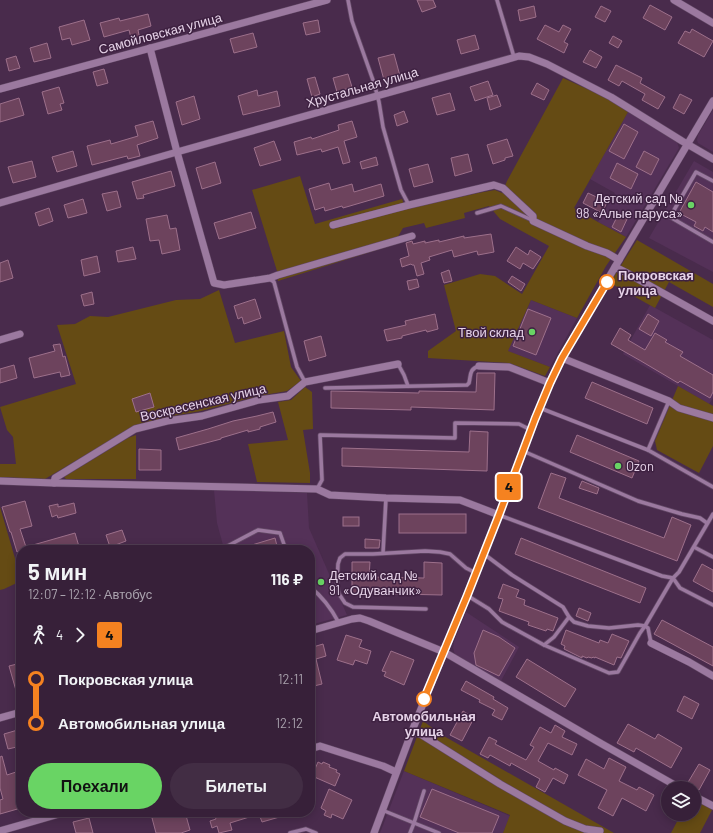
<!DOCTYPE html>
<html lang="ru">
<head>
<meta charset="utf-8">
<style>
	:root { --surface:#372039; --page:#422d44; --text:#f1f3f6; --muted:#aaa3ae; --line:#513e53; --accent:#69d464 }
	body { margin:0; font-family:Barlow,sans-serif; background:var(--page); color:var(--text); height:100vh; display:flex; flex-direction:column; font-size:15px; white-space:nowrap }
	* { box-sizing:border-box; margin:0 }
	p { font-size:13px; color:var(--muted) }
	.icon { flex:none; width:22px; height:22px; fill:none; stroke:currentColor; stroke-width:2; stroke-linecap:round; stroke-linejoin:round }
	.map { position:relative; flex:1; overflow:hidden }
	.drawer { position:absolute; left:16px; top:545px; width:299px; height:272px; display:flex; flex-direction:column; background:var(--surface); border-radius:16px; box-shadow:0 2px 10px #0003,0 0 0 1px var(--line) }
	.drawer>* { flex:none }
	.badge { padding:0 8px; border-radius:3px; font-size:14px; line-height:26px }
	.fabs { position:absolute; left:661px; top:781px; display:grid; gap:8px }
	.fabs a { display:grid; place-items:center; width:40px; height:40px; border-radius:50%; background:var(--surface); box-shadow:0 2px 10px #0003,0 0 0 1px var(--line); font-size:20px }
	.map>.badge { position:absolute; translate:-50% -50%; box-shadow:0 0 0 2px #fff }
	.legs { display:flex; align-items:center; gap:6px; height:44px; padding:0 12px; font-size:13px }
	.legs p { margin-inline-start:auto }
	.overview { display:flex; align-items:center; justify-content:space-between; height:68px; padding:0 12px }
	h1 { font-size:22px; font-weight:700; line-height:30px }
	.action { display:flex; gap:8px; margin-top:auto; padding:8px 12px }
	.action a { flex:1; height:46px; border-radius:24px; background:var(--accent); color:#111; font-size:16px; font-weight:700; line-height:46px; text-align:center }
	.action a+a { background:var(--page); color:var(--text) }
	ul { padding:0 12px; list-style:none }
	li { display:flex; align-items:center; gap:14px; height:44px; font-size:15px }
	li i { display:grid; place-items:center; width:6px; height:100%; margin:0 5px; background:currentColor }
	li i::after { content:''; width:10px; height:10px; margin:-5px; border:3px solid; border-radius:50%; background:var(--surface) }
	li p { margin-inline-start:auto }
	li:first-child i { background:linear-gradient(#0000 50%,currentColor 0) }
	li:last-child i { background:linear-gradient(currentColor 50%,#0000 0) }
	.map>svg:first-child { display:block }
</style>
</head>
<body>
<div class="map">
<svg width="713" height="833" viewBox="0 0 713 833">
	<rect width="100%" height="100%" fill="#492b4c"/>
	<g fill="#543158">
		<polygon points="713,110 713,152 698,143 697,140 698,135"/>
		<polygon points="628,112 677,142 679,148 626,237 598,222 615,193 590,179"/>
		<polygon points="694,161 713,172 713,272 649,238"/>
		<polygon points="531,300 577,318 550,367 507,351"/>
		<polygon points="650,305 713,340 713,398 709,404 623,354"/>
		<polygon points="214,490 307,493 309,528 347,615 310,625 310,550 208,550 208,549 223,545 217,523"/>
		<polygon points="466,612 519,647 501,681 455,655 453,648 454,642"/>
		<polygon points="404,771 510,816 503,833 380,833"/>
	</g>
	<g fill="#654b14">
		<polygon points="563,78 609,99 628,112 574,208 598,222 626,237 606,266 577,318 531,300 508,351 550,367 545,376 509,363 428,358 428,351 456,331 444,285 480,274 495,276 522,294 549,246 500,219 489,206 464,213 465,218 426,228 424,223 403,228 393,245 278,281 277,271 252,190 300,176 315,224 402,199 406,209 478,193 495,190 502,193 507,181"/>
		<polygon points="637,240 713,284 713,307 669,282 655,308 610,283"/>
		<polygon points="219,290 235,343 284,331 291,367 301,381 287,391 258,396 201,411 167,417 134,426 45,479 0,477 0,464 16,464 13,437 7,430 0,407 76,384 57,325 75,324 90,316 108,317 176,300 200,299"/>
		<polygon points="678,386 713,406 713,446 699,473 657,450 655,441"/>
		<polygon points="305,387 312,392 313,429 303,430 310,473 310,483 257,482 248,444 288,440 278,402 291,400"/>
		<polygon points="136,435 136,479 66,479 64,477 128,438"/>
		<polygon points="0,507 21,579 21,581 4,589 0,590"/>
		<polygon points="423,721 442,735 614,833 503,833 510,815 404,771"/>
		<polygon points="694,798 712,810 700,833 671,833 681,814 694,814"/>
	</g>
	<g fill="#6d435d" stroke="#9d708b">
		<polygon points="417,0 433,0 436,7 422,12"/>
		<polygon points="650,5 672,17 665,30 643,18"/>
		<polygon points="534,6 536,17 520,21 518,10"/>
		<polygon points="601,6 611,11 605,22 595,17"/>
		<polygon points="148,14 151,26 138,30 140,40 132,42 129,30 104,37 100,23 119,18 120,21"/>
		<polygon points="84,20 90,40 72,45 70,38 62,40 59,27"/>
		<polygon points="318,20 320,32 306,35 303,23"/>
		<polygon points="545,25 559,32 563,25 571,29 564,42 568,44 564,53 537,39"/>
		<polygon points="692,29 713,41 704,57 678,43 685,31 690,33"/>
		<polygon points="253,33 257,47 234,53 230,39"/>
		<polygon points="475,35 479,49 461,54 457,40"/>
		<polygon points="613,36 622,41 618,48 609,43"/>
		<polygon points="47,43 51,58 34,62 30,48"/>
		<polygon points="590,50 602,57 596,68 583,62"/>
		<polygon points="394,54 400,76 384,80 378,58"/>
		<polygon points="16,56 20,68 9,71 6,59"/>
		<polygon points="616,65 642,78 640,83 665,97 658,109 642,100 645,94 622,81 619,86 608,80"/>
		<polygon points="104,69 108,83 97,86 93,72"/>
		<polygon points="348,74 352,87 337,92 333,78"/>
		<polygon points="315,77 320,94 312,97 307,79"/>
		<polygon points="488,81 493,95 475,101 470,87"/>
		<polygon points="537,83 549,90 544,100 531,94"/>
		<polygon points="59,87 64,103 60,104 62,110 48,114 42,92"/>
		<polygon points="257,90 258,96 277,91 280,106 243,115 238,96"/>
		<polygon points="450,93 455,110 437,115 432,98"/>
		<polygon points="680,94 692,100 684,114 673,108"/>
		<polygon points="497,95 501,106 490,110 487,98"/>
		<polygon points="194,96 200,119 182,125 176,102"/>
		<polygon points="19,98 24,115 0,122 0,104"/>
		<polygon points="404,111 408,122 397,126 394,115"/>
		<polygon points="153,121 158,138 137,145 140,156 128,159 127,156 92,165 87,146 110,140 111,144 138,136 135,126"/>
		<polygon points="352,121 357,137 344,141 350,162 343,164 338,147 322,152 321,149 297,155 294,142 311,137 312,139 339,130 338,125"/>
		<polygon points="624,124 638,132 624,159 609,151"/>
		<polygon points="507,139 513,156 505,158 505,160 493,164 487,145"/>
		<polygon points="274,141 281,160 260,166 254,148"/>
		<polygon points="73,151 77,166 57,172 52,157"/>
		<polygon points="644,151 659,159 651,175 636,167"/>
		<polygon points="468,154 472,171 455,176 451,158"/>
		<polygon points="376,157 378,165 362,169 360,162"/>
		<polygon points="32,161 36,177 13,183 8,167"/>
		<polygon points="215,162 221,183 202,189 196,168"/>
		<polygon points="617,163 638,174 631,189 610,178"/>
		<polygon points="428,164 433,182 414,187 409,169"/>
		<polygon points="171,171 175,186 143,195 144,198 137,199 132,182"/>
		<polygon points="696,182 713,192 713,232 705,227 703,231 694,226 696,222 679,213"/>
		<polygon points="329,183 331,190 352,184 354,192 381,184 384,196 343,208 342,206 325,211 324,207 315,210 309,189"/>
		<polygon points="117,191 121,207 107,211 102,194"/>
		<polygon points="588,193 607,202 602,213 583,203"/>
		<polygon points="83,199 87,213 68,218 64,205"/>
		<polygon points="49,208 53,221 39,226 35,213"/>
		<polygon points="251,212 256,228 219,239 214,223"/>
		<polygon points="619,213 628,217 621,232 612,227"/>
		<polygon points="167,215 170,229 176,228 180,250 162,254 159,240 150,241 146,219"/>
		<polygon points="491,234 494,252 478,255 477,251 454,257 452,250 429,257 430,260 421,263 424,274 417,276 414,265 412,265 411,264 402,267 400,259 409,256 406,243 412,241 413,244 425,241 425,243 439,240 439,242 464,236 464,238"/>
		<polygon points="133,247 136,259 118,262 116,251"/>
		<polygon points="516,247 528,255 530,250 541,257 533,269 523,263 520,269 507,261"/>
		<polygon points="97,256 100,272 84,276 81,260"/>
		<polygon points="8,260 13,278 0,282 0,263"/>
		<polygon points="449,270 452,281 444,283 441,273"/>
		<polygon points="512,276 525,284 521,291 508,282"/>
		<polygon points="417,279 419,287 409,290 407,281"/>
		<polygon points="92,292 94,304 84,306 81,295"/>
		<polygon points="255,299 261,318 244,324 242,317 238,319 234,306"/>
		<polygon points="528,309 551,318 536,355 513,346"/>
		<polygon points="435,314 438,329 427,332 426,330 402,336 402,338 387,341 384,330 406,325 405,321"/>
		<polygon points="648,314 659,321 651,336 639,329"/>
		<polygon points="620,328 631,335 628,340 645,350 655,333 667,340 665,342 683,352 680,356 713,375 713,392 710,398 680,381 678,383 641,361 611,344"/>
		<polygon points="321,336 326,356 309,361 304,341"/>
		<polygon points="60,344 63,357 65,356 70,375 61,377 60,372 34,378 29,358 55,351 53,345"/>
		<polygon points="14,365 17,378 0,383 0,369"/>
		<polygon points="477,373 495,373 494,410 411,407 411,410 331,408 331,391 419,393 419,391 476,392"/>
		<polygon points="592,382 653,408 647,424 585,398"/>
		<polygon points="150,393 154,407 136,412 132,399"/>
		<polygon points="273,412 276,422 260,427 260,429 248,432 248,430 221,438 221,439 179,450 176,438 208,429 233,421 257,416"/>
		<polygon points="470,431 488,432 487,471 342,466 342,448 469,452"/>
		<polygon points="577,435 639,461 632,478 570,452"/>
		<polygon points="139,449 161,450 161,470 139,470"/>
		<polygon points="551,473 566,478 559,498 664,538 672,517 691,525 677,561 538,508"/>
		<polygon points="582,481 599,488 597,494 579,488"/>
		<polygon points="25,501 32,526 20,529 26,547 75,533 80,550 21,550 17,552 11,532 10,532 2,507"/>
		<polygon points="74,503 76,513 58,518 57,515 52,517 49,506 58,504 58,507"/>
		<rect x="399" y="514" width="67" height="19"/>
		<rect x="343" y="517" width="16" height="9"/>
		<polygon points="122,530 126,541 110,547 106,535"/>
		<polygon points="275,538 278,550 242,550 242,548"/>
		<polygon points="521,538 646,588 640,603 515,554"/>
		<polygon points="365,539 380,540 379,548 365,548"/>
		<polygon points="352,562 370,562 369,577 424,578 424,562 442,563 442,595 352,593"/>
		<polygon points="702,564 713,570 713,592 693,581"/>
		<polygon points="503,584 519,590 516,597 525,600 524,605 558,618 553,631 547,629 546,631 528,625 529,622 499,611 503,599 498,598"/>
		<polygon points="579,608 591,613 588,621 576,616"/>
		<polygon points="662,620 713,647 713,666 654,634"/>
		<polygon points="483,630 499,637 515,648 499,676 476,665 474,653"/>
		<polygon points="566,630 599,643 600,640 608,643 612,634 629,641 621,658 617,657 614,665 595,657 595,658 593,657 592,658 588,657 587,658 582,656 582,658 564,649 565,646 561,644"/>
		<polygon points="346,635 362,640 359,647 371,651 367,664 355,660 353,665 337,660"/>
		<polygon points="323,644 326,656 316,659 322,684 314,686 310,672 310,647 313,647"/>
		<polygon points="391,651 414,660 404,685 384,676 386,672 382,671"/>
		<polygon points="527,659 576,689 565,707 516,677"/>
		<polygon points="21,663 21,700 19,701 9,666"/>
		<polygon points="466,681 494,697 493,699 508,708 502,720 492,715 495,710 479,702 480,700 461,690"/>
		<polygon points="684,696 699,704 692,719 677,711"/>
		<polygon points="463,711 474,718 462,741 450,735"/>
		<polygon points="628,724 655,739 658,734 682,748 671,768 636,748 634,752 617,743"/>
		<polygon points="555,725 565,731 562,737 577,744 572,755 548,743 538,761 554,770 555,768 568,775 564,784 553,778 545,792 536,787 540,779 511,763 510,766 490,755 488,758 480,754 489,737 497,741 495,744 526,760 534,747 530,745 540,727 551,733"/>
		<polygon points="21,729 21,746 8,749 4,734"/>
		<polygon points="2,756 7,775 16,772 21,791 21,799 19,800 21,808 0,814 0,800 3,799 0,788 0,757"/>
		<polygon points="609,758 626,767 619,781 637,790 639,787 654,795 646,811 622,798 613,816 598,808 607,790 578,775 586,759 604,769"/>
		<polygon points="318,762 322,764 323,762 330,765 329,767 337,770 336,772 340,774 335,786 312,776"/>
		<polygon points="699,764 710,770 699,790 687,784"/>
		<polygon points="329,789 352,800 343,819 332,814 331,818 324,815 326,811 321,808"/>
		<polygon points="432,789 499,816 492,833 459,833 420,817"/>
		<polygon points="171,812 185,812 190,830 181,833 156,833 152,818"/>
		<polygon points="223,812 289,812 290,814 262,822 259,814 230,823 232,830 219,833 217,826 212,828 210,821 216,819 214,814"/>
		<polygon points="89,818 93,833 76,833 73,822"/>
	</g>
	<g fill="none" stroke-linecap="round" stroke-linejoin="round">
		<g stroke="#624865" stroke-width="5">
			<g id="service">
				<polyline points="348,0 352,21 374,83 379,102 383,127 401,190 409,205"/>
				<polyline points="497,0 514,57"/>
				<polyline points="713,181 696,172 670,217 713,242"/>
				<polyline points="477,213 501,206 532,220"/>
				<polyline points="270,279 274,282 297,367 305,382"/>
				<polyline points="398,364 404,375 408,386"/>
				<path d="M325,388L467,385L469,383C471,375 469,369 479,366"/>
				<polyline points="669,401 648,450 713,487"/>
				<polyline points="540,408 648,450"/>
				<polyline points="523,451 638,501 682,514 700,518 707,523"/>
				<polyline points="317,489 322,480 320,435 455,438 455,423 519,424 531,430"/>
				<polyline points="499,515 662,576 673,578 680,588 713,605"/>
				<polyline points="694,547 713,557"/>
				<polyline points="220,550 258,530 280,533 286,550"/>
				<polyline points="383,553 386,498"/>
				<polyline points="483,554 488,557 512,575 563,607 569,617 574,622 588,626 609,628 638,625 645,626"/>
				<path d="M310,587C323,597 331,608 339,623"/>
				<polyline points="468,596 489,609 502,622 544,645 609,673 618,672 640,633 645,626"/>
				<polyline points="426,609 353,607 345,603 339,594 337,584 338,564 340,558 345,554 373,554 425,551 440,552 450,554 466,568 476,573"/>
				<polyline points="651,643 648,628 645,626 673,578 679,572 713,514"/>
				<polyline points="544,645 554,637 569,617"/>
				<polyline points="382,810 439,833"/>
				<polyline points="290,833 306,829 316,833"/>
				<polyline points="410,833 414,823 424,791"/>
			</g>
		</g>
		<g stroke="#624865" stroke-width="8">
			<g id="minor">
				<polyline points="674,0 713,23"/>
				<polyline points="150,48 177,152 214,283 224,285 270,278 278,275 412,236"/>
				<polyline points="0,89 327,0"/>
				<polyline points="0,203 177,152 519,56 529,57 547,64 611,97 682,141 713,159"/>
				<polyline points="333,225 409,205 494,185 503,188 533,216 533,221 587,246 607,253 619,260"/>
				<polyline points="615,267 627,273 713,321"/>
				<polyline points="0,340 20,334"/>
				<polyline points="562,358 669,401 679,408 713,418"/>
				<polyline points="479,366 509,367 550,383"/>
				<polyline points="0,481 54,483 55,478 135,429 167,421 202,416 259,400 288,396 305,382 398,364"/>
				<polyline points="54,483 317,489 330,495 386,498 460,500 499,515"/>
				<polyline points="310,631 352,619 360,618 369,621 444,652 602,744 680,788"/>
				<polyline points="651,643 689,662 713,676"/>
				<polyline points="0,718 21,712"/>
				<polyline points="412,731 422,735 500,784 565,821 585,829 600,831"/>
				<polyline points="310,749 320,746 383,766 396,772"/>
				<polyline points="694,796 713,806"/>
				<polyline points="0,831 66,812"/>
				<polyline points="374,833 412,731 467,596 499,515 531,430 550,383 562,358 619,260 713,101"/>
			</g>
		</g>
		<use href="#service" stroke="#9b799f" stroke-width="3.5"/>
		<use href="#minor" stroke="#9b799f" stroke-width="7"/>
	</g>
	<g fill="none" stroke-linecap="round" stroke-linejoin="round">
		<g stroke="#fff" stroke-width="9">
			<polyline id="line-1" points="424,699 467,596 499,515 535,419 550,383 562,358 607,282"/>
		</g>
		<use href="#line-1" stroke="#f58220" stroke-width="6"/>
	</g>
	<g fill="#69d464" stroke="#3e2141" stroke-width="1.5">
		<circle cx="691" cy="205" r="4"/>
		<circle cx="532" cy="332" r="4"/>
		<circle cx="618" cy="466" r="4"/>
		<circle cx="321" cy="582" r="4"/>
	</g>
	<g fill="#fff" stroke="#f58220" stroke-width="2">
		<circle cx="607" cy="282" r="7"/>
		<circle cx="424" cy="699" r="7"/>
	</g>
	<g text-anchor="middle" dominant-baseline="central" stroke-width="3" stroke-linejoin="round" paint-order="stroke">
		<g font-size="13" fill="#e6d3e8" stroke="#3e2141">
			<text transform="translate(160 33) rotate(-15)">Самойловская улица</text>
			<text transform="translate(362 87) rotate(-16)">Хрустальная улица</text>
			<text transform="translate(203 402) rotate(-13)">Воскресенская улица</text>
		</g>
		<g font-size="13" fill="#e6d3e8" stroke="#3e2141" text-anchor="end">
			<text x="683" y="198">Детский сад №<tspan x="683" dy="15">98 «Алые паруса»</tspan></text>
			<text x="524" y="332">Твой склад</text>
			<text x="626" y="466" text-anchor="start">Ozon</text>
			<text x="329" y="575" text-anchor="start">Детский сад №<tspan x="329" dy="15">91 «Одуванчик»</tspan></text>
		</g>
		<g font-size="13" font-weight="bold" fill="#e6d3e8" stroke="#3e2141" text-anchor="start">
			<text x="618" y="275">Покровская<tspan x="618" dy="15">улица</tspan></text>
			<text x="424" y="716" text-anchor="middle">Автомобильная<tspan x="424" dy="15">улица</tspan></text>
		</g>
	</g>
</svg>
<div class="fabs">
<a><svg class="icon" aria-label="layers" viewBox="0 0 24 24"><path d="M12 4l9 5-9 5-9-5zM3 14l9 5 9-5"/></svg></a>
</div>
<b class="badge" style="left:509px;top:487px;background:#f58220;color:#111">4</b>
<section class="drawer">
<div class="overview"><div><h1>5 мин</h1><p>12:07 – 12:12 · Автобус</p></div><b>116 ₽</b></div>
<div class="legs"><svg class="icon" aria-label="walk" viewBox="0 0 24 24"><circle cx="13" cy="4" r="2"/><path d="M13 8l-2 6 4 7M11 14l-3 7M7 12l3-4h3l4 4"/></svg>4<svg class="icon" aria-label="forward" viewBox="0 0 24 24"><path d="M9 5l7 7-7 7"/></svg><b class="badge" style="background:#f58220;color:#111">4</b></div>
<ul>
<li><i style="color:#f58220"></i><b>Покровская улица</b><p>12:11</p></li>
<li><i style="color:#f58220"></i><b>Автомобильная улица</b><p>12:12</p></li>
</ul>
<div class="action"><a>Поехали</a><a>Билеты</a></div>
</section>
</div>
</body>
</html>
